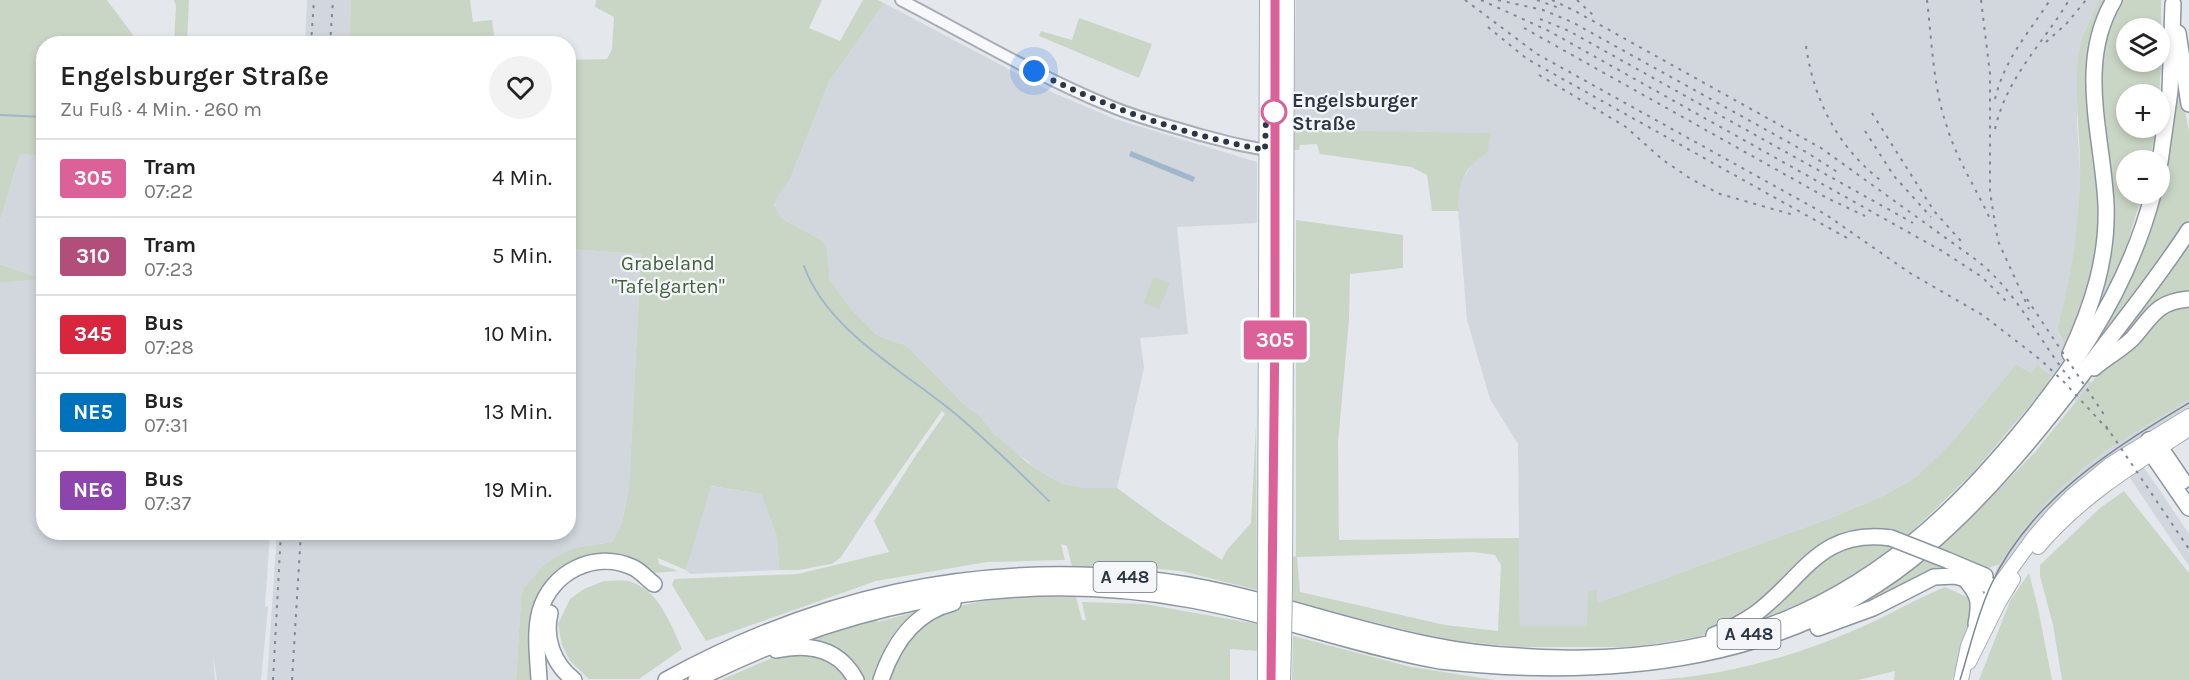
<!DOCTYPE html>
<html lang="de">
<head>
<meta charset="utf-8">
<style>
	:root { --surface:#fff; --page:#f2f2f2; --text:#222; --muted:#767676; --line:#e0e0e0 }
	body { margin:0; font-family:Karla,sans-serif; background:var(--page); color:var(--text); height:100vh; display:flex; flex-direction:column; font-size:22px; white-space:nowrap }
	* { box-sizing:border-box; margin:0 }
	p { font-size:20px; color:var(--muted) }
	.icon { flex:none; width:33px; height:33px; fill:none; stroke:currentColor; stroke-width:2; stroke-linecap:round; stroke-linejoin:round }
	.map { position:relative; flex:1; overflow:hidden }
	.panel { position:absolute; left:36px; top:36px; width:540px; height:504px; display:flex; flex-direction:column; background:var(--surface); border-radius:24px; box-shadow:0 3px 9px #0003 }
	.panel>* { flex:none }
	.badge { padding:0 12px; border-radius:4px; font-size:21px; line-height:39px }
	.controls { position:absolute; left:2116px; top:18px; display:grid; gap:12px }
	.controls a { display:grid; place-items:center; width:54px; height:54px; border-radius:50%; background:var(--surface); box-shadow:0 3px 9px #0003; font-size:30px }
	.you { position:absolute; width:30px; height:30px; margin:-15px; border:4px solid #fff; border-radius:50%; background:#1a73e8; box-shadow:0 0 0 9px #1a73e833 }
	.map>.badge { position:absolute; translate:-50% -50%; box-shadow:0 0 0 3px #fff }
	.round { display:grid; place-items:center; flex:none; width:63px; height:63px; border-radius:32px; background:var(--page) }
	.overview { display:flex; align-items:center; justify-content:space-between; height:102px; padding:0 24px }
	h1 { font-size:28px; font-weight:600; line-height:45px }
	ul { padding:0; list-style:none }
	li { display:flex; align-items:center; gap:18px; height:78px; padding:0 24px; border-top:2px solid var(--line) }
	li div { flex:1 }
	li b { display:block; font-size:22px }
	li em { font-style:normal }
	li .badge { min-width:66px; font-weight:700; text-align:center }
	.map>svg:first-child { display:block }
</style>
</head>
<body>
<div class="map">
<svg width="2189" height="680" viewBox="0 0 2189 680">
	<rect width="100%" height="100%" fill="#e4e7ec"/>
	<g fill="#d2d7de">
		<polygon points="307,0 351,0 349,43 305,43"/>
		<polygon points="1273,0 1281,0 1283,130 1269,130"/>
		<polygon points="1296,0 2099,0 2085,30 2078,63 2077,122 2080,172 2079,208 2076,248 2068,289 2057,330 2059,335 2107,406 2125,439 2189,400 2189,412 2131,448 2189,534 2189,566 2116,457 2002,573 1994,575 1999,564 2025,528 2049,501 2081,470 2110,448 2086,412 2041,366 2038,365 2031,373 2016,364 1950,444 1916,477 1885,495 1831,518 1597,603 1597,590 1587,626 1520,626 1518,444 1490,399 1467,320 1457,196 1461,182 1491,134 1294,130"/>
		<polygon points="884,3 1054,93 1115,119 1257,162 1257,223 1177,227 1188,334 1140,338 1144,368 1117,488 1086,488 1063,484 1034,468 1027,460 1012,451 995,435 979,415 966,406 906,345 894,342 877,335 850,308 830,280 827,250 823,241 781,218 775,210 775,199 790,179 829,82"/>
		<polygon points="20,154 43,156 44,532 270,533 265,606 268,607 261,680 217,680 213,655 215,680 0,680 0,283 41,279 0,264 0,221"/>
		<polygon points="1272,165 1279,166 1280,168 1278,672 1270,672 1273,381"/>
		<polygon points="569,249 641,254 629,487 622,523 612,542 574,548 544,565 523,588 521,598 516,680 267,680 277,533 568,532"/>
		<polygon points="710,486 761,494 777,537 779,570 690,574 686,570"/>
	</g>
	<g fill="#cad6c5" fill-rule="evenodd">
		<polygon points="0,0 107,0 139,43 44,44 43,156 20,154 0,221"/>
		<polygon points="174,0 189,0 187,43 174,43 176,6"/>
		<polygon points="351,0 470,0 473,22 492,20 495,43 349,43"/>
		<polygon points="596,0 822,0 809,28 840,41 863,0 878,0 884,3 829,82 790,179 777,197 774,205 781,218 823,241 827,250 830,280 850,308 877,335 894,342 906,345 966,406 979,415 995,435 1034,468 1063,484 1086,488 1117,488 1165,523 1222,560 1227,550 1251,523 1256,425 1257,590 1181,571 1116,565 1072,567 1067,546 1061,544 1065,560 987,562 876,581 706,641 672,585 674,579 798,574 889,552 874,521 916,455 945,414 942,411 866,519 841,557 832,564 820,566 799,570 779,570 777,537 761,494 711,486 686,570 658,558 659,564 678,571 655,573 632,559 607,553 586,558 539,596 533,680 516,680 521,598 523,588 544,565 557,556 574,548 612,542 622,523 629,487 641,254 569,249 569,60 607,59 612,49 614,17 595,7"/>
		<path d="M2099,0H2108C2099,19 2089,39 2087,60C2082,115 2098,170 2098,225C2098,271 2086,307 2067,348L2057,330C2071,278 2079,229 2080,176C2081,133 2072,90 2080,47C2084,30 2092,15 2099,0Z"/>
		<path d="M2121,0H2161V66L2159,94H2127V128H2156L2150,160H2127V194H2142L2124,255L2097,313L2110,253L2099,94L2100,56L2106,29ZM2127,28H2160V62H2127Z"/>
		<polygon points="1079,18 1152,44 1139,78 1039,36 1041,31 1072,40"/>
		<polygon points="2176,66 2189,131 2189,219 2081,368 2079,365 2160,194 2171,133"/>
		<path d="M1294,130L1491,133L1487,154C1464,165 1456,188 1459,211H1432L1427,175L1411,167L1320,154L1317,144L1300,145L1299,150H1294Z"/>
		<path d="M1296,220L1403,235V268L1350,274L1349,319L1338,443L1339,540L1519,538L1520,626H1587L1588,591L1597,590V603L1831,518L1885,495L1916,477L1950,444L2016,364L2031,373L2038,364L2051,376L2047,385L1972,474L1906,537L1840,536L1760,604L1730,625L1698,637L1627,648L1626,647H1515L1442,639L1293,602L1292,557L1296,556ZM1474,552L1495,555L1501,565L1498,631L1445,625L1300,592L1297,557Z"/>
		<polygon points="2189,245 2189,294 2113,348"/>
		<polygon points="0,264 42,279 0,283"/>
		<polygon points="1154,277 1170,283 1159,309 1143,303"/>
		<polygon points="2189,304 2189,400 2110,448 2081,470 2049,501 2025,528 1999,564 1984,570 1926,571 1862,605 1899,579 1969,520 2035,452 2107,363 2159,314"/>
		<polygon points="2124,491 2189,573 2189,680 2062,680 2053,625 2040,576 2040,565 2100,508"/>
		<path d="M1855,543L1896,545C1851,581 1808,603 1754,624L1819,560Z"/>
		<polygon points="2029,573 2038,608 2052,680 1979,680 2010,601"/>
		<path d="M604,581C611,581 620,580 628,581C659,589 670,623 682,649L639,679H589L570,661L562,645L558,624L570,599L584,589Z"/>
		<path d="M1945,587L1967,597H1971L1975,610L1952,680H1894L1895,671L1858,680H1655C1722,676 1789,658 1850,632C1883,619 1913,600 1945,587Z"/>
		<polygon points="1032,597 1076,597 1082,620 1086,620 1082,602 1145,604 1257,624 1258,651 1230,649 1230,680 885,680 915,629 950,608 982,601"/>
		<polygon points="919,611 876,680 862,680 811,641 811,639 876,619 877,622 881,621"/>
		<polygon points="1293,636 1411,667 1495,680 1292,680"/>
		<polygon points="802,653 830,659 851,680 721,680 774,657"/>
	</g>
	<polygon fill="#a0b7cb" points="1131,151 1195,177 1193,182 1129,156"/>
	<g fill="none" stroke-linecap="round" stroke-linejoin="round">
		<g stroke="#a0b7cb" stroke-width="2">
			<polyline points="0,115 44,117"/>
			<path d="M804,266C827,330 902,370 952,411C986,439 1017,470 1049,501"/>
		</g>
		<g stroke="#a9aeb6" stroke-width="14">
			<path id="minor" d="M901,0C970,36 1037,76 1110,106C1138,118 1168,125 1197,134C1227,142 1256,150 1287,152"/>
		</g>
		<g stroke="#a4acb7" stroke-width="16">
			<g id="major">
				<path d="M2038,547C2080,497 2135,464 2189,429"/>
				<polyline points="1265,581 1267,0"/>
				<polyline points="1285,586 1287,0"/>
				<polyline points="1265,638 1265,680"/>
				<polyline points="1969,662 1999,602 2013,579"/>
				<polyline points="1283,680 1284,643"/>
				<polyline points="1961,680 1968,646 1986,603 2035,536 2054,514 2072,496 2111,464 2189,416"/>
			</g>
		</g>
		<g stroke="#8c96a2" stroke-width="18">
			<g id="highway">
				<polyline points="2178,33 2189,104"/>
				<polyline points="2160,162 2170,91 2173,4"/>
				<path d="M2070,354C2092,307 2108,258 2106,205C2103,136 2076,64 2114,0"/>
				<path d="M2094,368C2106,357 2121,350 2132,339C2152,317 2155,302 2189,299"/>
				<polyline points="2149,440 2151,453 2189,508"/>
				<polyline points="2149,440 2160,447 2183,481"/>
				<polyline points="1947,560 1985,576"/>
				<path d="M1965,579C1980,596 1980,603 1976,624"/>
				<path d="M550,613C544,638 553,664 574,680"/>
				<polyline points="1818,628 1873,608 1934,577 1955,576 1996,587 2007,587"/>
				<path d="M1714,635C1728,630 1742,623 1755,614C1804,578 1819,528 1891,538"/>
				<path d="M776,650C809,643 839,648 856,680"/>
				<path d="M539,680C538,658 534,633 540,611C551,572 595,550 632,567C640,570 647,579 654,584"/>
				<path d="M666,680C817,597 971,562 1143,579C1242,588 1334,626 1431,645C1474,654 1517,657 1561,658C1742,662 1877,598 1996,461C2065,382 2126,297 2153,194"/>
				<path d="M696,680C852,601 1018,568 1192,600C1276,615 1356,646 1440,661C1611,680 1796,663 1929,545C1989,493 2040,430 2088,367C2122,322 2158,278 2189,230"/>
				<path d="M881,680C893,644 915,612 953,603"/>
			</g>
		</g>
		<use href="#minor" stroke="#f7f8fa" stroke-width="10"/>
		<use href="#major" stroke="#fff" stroke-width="14"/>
		<use href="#highway" stroke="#fff" stroke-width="15"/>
		<g stroke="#7e8895" stroke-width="1.5">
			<path d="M1276,680C1280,453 1277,227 1279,0"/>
			<path d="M1960,680C1970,648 1977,615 1991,585C2030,500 2112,449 2189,403"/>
		</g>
		<g stroke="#7e8895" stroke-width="2" stroke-dasharray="3 6" stroke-linecap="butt">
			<polyline points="1465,0 1537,54 1825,214 1910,273 1984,316 2042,361 2065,383 2110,432"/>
			<polyline points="1481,0 1549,31 1942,251 1982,277 2008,303"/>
			<polyline points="1498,0 1543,10 1572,22 1806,152 1839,173"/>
			<polyline points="1537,0 1559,8"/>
			<path d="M1552,0L1575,11L1821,148L1975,259C2016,290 2038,339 2070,379"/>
			<polyline points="1577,0 1593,15"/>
			<path d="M1927,0C1932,42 1933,87 1947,127C1957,160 1976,188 1990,219"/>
			<polyline points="1981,0 1990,74 1990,192 1994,217 1998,241 2029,309"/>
			<polyline points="1540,19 1569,31 1913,223"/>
			<polyline points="1488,27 1527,59 1847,238"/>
			<polyline points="1524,28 1827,198 1865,216"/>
			<polyline points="2046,42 2067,23 2086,0"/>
			<polyline points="311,44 314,0"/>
			<polyline points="330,44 333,0"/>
			<path d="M1806,46C1814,102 1839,149 1884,183"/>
			<polyline points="1539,75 1626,127 1663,160 1691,179 1720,194 1794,215"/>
			<path d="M1995,99C2005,58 2028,34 2050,0"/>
			<polyline points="1872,113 1934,211 1961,241"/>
			<path d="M1995,129C2007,76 2043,44 2069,0"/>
			<polyline points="1865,131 1894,176 1931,217"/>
			<polyline points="2027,299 2105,416"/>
			<polyline points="2106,426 2189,549"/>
			<polyline points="273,680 281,532"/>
			<polyline points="292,680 301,532"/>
		</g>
		<g stroke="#a4acb7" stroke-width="16" stroke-linecap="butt">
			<g id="major-bridge">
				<polyline points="1265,638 1265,581"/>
				<polyline points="1284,643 1285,586"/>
			</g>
		</g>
		<g stroke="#8c96a2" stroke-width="18" stroke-linecap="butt">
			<polyline id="highway-bridge" points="1891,538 1947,560"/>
		</g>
		<use href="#major-bridge" stroke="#fff" stroke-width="14"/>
		<use href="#highway-bridge" stroke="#fff" stroke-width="15"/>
	</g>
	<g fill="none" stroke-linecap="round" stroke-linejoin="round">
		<g stroke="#fff" stroke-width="14">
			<polyline id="line" points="1271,680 1275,328 1275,0"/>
		</g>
		<use href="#line" stroke="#db6198" stroke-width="9"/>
		<path stroke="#2c3644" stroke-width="6" stroke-dasharray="0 10.8" d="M1034,71C1107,108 1185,135 1265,150L1266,118L1274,112"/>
	</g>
	<circle fill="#fff" stroke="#db6198" stroke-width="3" cx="1274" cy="112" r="12"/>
	<g text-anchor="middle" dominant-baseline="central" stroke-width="4.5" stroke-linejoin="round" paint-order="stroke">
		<g fill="#f4f6f9" stroke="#68707a" stroke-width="1.5">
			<rect x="1093.5" y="562" width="63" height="30" rx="4.5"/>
			<rect x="1717.5" y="619" width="63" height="30" rx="4.5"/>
		</g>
		<g font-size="18" font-weight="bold" fill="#2c3644">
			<text x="1125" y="577">A 448</text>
			<text x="1749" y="634">A 448</text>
		</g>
		<g font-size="20" font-weight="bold" fill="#2c3644" stroke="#f4f6f9" text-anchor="start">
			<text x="1292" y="100">Engelsburger<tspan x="1292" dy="23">Straße</tspan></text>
		</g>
		<g font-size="20" fill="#426039" stroke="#f4f6f9">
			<text x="668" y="263">Grabeland<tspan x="668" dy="23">"Tafelgarten"</tspan></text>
		</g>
	</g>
</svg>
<div class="controls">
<a><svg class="icon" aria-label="layers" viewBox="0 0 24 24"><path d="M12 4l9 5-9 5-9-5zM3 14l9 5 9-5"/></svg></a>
<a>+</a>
<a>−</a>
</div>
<div class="you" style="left:1034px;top:71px"></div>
<b class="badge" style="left:1275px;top:340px;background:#db6198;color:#fff">305</b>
<section class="panel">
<div class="overview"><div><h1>Engelsburger Straße</h1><p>Zu Fuß · 4 Min. · 260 m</p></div><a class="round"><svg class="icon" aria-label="heart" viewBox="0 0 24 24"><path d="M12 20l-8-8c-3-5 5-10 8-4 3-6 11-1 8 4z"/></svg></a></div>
<ul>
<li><span class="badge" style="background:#db6198;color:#fff">305</span><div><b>Tram</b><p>07:22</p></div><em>4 Min.</em></li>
<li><span class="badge" style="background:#b14e7a;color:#fff">310</span><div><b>Tram</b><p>07:23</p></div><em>5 Min.</em></li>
<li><span class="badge" style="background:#d7263d;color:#fff">345</span><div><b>Bus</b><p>07:28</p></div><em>10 Min.</em></li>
<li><span class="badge" style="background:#0072bc;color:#fff">NE5</span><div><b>Bus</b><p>07:31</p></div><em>13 Min.</em></li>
<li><span class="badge" style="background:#8e44ad;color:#fff">NE6</span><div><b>Bus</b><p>07:37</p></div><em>19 Min.</em></li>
</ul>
</section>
</div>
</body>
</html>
